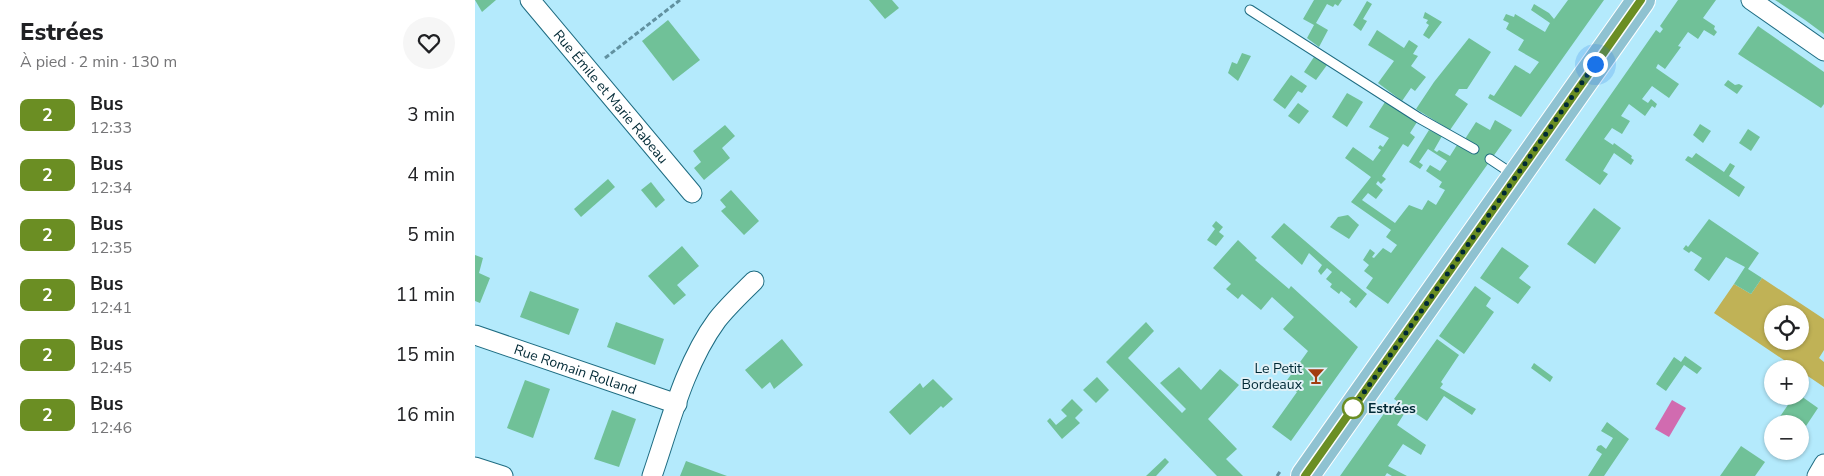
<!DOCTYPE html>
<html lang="fr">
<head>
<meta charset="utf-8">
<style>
	:root { --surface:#fff; --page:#f6f6f6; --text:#202124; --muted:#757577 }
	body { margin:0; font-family:"Nunito Sans",sans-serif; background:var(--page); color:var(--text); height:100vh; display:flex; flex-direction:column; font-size:19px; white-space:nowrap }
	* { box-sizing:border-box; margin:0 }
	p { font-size:16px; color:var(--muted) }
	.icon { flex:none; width:28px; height:28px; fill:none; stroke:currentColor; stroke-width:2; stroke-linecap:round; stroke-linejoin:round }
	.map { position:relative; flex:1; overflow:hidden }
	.details { display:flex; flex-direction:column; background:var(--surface); width:475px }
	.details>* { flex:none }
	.badge { padding:0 10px; border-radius:8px; font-size:18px; line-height:32px }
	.controls { position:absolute; left:1289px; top:305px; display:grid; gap:10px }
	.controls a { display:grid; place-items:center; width:45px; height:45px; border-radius:50%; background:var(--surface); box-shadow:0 1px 4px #0004; font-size:25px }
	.you { position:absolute; width:25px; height:25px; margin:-12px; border:4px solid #fff; border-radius:50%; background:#1a73e8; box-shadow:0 0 0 8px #1a73e833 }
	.map>.badge { position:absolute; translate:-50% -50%; box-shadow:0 0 0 2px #fff }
	.round { display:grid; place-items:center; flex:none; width:52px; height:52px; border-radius:26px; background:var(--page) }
	.head { display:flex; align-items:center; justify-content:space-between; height:85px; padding:0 20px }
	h1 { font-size:24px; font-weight:800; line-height:38px }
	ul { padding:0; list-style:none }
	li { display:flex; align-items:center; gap:15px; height:60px; padding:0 20px }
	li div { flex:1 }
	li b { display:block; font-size:19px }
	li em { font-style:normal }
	li .badge { min-width:55px; font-weight:700; text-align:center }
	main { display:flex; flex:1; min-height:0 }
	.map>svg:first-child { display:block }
</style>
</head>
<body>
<main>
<section class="details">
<div class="head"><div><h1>Estrées</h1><p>À pied · 2 min · 130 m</p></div><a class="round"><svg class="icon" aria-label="heart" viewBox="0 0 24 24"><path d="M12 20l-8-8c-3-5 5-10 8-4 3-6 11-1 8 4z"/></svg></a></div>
<ul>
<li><span class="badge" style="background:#6b8e23;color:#fff">2</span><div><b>Bus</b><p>12:33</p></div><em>3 min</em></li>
<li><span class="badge" style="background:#6b8e23;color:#fff">2</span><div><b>Bus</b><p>12:34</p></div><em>4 min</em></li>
<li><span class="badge" style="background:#6b8e23;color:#fff">2</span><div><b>Bus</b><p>12:35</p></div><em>5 min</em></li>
<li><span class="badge" style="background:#6b8e23;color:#fff">2</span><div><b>Bus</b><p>12:41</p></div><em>11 min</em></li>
<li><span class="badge" style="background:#6b8e23;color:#fff">2</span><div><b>Bus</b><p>12:45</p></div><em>15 min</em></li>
<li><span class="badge" style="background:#6b8e23;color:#fff">2</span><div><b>Bus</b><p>12:46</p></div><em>16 min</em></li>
</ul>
</section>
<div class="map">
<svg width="1349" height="476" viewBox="0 0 1349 476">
	<rect width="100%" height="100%" fill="#b4eafc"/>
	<path fill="#c0b256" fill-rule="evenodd" d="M1287,278L1349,319V350L1344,358L1349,362V387L1239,313L1259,284L1276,294ZM1298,314H1325V341H1298Z"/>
	<polygon fill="#d16bb0" points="1197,400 1211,408 1194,437 1180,429"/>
	<g fill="#70c198">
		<polygon points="0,0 21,0 7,12"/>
		<polygon points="394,0 417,0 424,8 410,19"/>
		<polygon points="839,0 867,0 863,6 860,4 858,7 852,4 841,23 853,30 844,47 832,38 839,25 828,19"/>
		<polygon points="1093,0 1129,0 1046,117 1013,98 1015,94 1019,96 1040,65 1055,74 1064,62 1043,50 1049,40 1031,29 1034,23 1028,20 1031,14 1039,17 1040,14 1070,32 1075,23 1056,10 1059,4 1074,13 1079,19"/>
		<polygon points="1203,0 1241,0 1228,18 1240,26 1239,29 1242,32 1239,36 1229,30 1223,39 1213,32 1203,46 1206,47 1190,69 1183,64 1181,68 1204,84 1194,98 1177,86 1167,99 1173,103 1176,99 1182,104 1180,108 1177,106 1170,116 1154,104 1146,116 1155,121 1147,134 1137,128 1129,139 1138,145 1139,143 1157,156 1156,158 1159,160 1156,165 1139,153 1128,171 1133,174 1125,185 1090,160 1181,30 1185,33 1188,29 1185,26"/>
		<polygon points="1300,0 1349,0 1349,34 1330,20"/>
		<polygon points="892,1 897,4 888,19 892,21 886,31 878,25"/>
		<polygon points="950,12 967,22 954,39 948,35 954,25 951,23 953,20 948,18"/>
		<polygon points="193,20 225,60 198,81 167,41"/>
		<polygon points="1283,26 1349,72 1349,104 1346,108 1263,54"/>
		<polygon points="902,30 929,48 934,40 943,46 938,54 943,56 936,66 951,77 940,91 936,88 927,101 903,83 919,61 893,45"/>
		<polygon points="994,38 1016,52 992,89 984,89 980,95 993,104 975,130 941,109 959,82"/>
		<polygon points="767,53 776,56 763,81 753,73 757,62 762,64"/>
		<polygon points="839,57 852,65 841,80 829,72"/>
		<polygon points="816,75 832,86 827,93 823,91 810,109 798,100"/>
		<polygon points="1253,80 1260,85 1264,84 1268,86 1262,94 1249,85"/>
		<polygon points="872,93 888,102 872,127 857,117"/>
		<polygon points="910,102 942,122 935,133 940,137 933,147 928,144 907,176 911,179 906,184 903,181 901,184 908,190 901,199 893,193 887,200 920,223 934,205 947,210 953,200 961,205 970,190 964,187 967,182 951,171 955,165 965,171 972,161 953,149 944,162 948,165 945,169 934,162 954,130 967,136 959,150 962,152 964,150 975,156 982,145 996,153 1001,145 990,139 1001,122 1015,130 1020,120 1037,130 913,304 891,288 898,278 889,271 894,265 888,260 895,249 900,253 897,257 899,258 908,248 916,253 922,245 911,237 916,230 876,202 896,177 870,158 878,147 898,161 906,150 903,148 905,145 908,147 914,138 894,127"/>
		<polygon points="823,103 834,111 824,124 813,116"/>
		<polygon points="1225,124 1236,131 1228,143 1218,135"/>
		<polygon points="250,125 260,136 247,148 255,158 229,180 219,168 226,162 218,151"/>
		<polygon points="1273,129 1285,137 1276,151 1264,143"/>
		<polygon points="1221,153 1249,172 1255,163 1260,166 1254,176 1270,187 1264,197 1210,160 1213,156 1217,158"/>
		<polygon points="133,179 140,187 106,217 99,209"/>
		<polygon points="176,182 190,200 181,208 166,190"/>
		<polygon points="256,190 284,221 269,235 246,211 251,207 245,200"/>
		<polygon points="1119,208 1146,228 1120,264 1092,244"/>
		<polygon points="873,215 884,225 874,239 855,227 863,217"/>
		<polygon points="1234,219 1284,253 1273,269 1287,278 1276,294 1259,284 1270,267 1251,257 1234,281 1219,270 1227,258 1216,251 1214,253 1208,249 1211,245 1213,247"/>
		<polygon points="741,221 748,227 744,232 749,236 741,246 732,240 740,229 737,226"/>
		<polygon points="809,223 892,294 881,308 874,302 876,299 866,291 864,294 855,287 857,284 851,279 857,272 852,268 846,275 843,271 847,265 834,253 827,265 796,237"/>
		<polygon points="763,240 782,258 780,260 814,289 816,286 883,347 816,441 797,427 822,392 810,383 833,351 808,329 819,317 797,297 786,310 767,294 763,299 751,289 756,284 738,268"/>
		<polygon points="207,246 224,266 202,285 211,295 199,305 173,276"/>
		<polygon points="1027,247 1054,266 1044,278 1056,287 1043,304 1005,278"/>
		<polygon points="0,255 8,258 4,273 15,278 5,303 0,301"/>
		<polygon points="1000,286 1016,298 1011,306 1019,312 989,354 964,336"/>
		<polygon points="55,291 104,309 94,335 45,317"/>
		<polygon points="141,322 189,339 180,365 132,347"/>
		<polygon points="671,322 679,331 653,358 707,413 711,409 685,383 704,367 726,390 745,369 764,385 733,419 762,449 751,459 768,476 742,476 631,362"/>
		<polygon points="307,339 328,365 299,389 295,382 287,389 270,370"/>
		<polygon points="962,339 984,355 966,382 968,384 965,388 1001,409 997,415 969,396 952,421 919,399"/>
		<polygon points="1210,356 1227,368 1222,374 1209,365 1191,391 1181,384 1199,357 1206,362"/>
		<polygon points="1059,363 1078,377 1075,382 1056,368"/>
		<polygon points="622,377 634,390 621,403 608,390"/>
		<polygon points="458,379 478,399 468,408 466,406 435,435 414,412 445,383 448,388"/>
		<polygon points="50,380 75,389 58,438 32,428"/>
		<polygon points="1319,396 1326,396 1343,408 1325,435 1325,424 1300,424"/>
		<polygon points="597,399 608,410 600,418 605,423 587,439 572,421 575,418 581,425 592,416 586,410"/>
		<polygon points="915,405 929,414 922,425 951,445 946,455 928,444 913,466 932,476 917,476 912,473 910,476 865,476"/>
		<polygon points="137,410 161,419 144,467 119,459"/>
		<polygon points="1132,422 1154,439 1129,476 1113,476 1127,454 1121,450 1123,446 1126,445 1131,449 1138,438 1126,431"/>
		<polygon points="1266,446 1290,462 1280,476 1245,476"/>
		<polygon points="690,458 694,462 681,476 671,476"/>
		<polygon points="211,461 230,468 252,476 205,476"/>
	</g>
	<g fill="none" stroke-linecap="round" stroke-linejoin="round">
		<g stroke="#1e6c82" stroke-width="11">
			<g id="lane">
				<polyline points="775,10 944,118 999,149"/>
				<polyline points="1015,159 1039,175"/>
			</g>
		</g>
		<g stroke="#1e6c82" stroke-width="21">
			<g id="street">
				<path id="s1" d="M55,0L217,193"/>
				<polyline points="1276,0 1349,51"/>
				<path id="s2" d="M0,335L202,404"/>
				<polyline points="0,467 28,476"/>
				<path d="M177,476C195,424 209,365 242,320C253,306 266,294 279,281"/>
				<polyline points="1342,476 1349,464"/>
			</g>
		</g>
		<g stroke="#fff" stroke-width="30">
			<polyline id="primary" points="830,476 1166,0"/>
		</g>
		<g stroke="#6191a0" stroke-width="3" stroke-dasharray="5 2.5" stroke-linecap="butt">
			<polyline points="130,58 205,0"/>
			<polyline points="802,476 806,470"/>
		</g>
		<use href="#lane" stroke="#fff" stroke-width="9"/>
		<use href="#street" stroke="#fff" stroke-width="19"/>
		<use href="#primary" stroke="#8fc2d1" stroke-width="28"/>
	</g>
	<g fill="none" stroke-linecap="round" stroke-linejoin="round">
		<g stroke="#fff" stroke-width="11">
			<polyline id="line" points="830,476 1166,0"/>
		</g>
		<use href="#line" stroke="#6b8e23" stroke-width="8"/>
		<polyline stroke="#002935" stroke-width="5" stroke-dasharray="0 9" points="878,408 876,411 1120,64"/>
	</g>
	<defs>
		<g id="bar-bare" transform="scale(1.35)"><path d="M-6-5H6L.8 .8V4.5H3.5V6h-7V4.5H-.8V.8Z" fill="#a23d0f" stroke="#dff0f6" stroke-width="2.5" paint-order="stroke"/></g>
	</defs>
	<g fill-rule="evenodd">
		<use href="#bar-bare" x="841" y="376"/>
	</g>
	<circle fill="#fff" stroke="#6b8e23" stroke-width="2.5" cx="878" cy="408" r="10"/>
	<g text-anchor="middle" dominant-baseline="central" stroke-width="4" stroke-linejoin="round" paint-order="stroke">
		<g font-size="14" fill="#002935" stroke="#dff0f6">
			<text stroke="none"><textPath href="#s1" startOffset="126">Rue Émile et Marie Rabeau</textPath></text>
			<text stroke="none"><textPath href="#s2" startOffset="106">Rue Romain Rolland</textPath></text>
		</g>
		<g font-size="14" fill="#002935" stroke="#dff0f6" text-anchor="end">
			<text x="827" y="368">Le Petit<tspan x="827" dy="16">Bordeaux</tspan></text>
		</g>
		<g font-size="14" font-weight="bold" fill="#002935" stroke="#dff0f6" text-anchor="start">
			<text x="893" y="408">Estrées</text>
		</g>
	</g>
</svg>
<div class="controls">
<a><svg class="icon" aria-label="locate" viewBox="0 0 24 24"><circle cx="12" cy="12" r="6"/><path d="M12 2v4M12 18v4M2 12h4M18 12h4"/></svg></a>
<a>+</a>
<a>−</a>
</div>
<div class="you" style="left:1120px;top:64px"></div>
</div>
</main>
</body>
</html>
